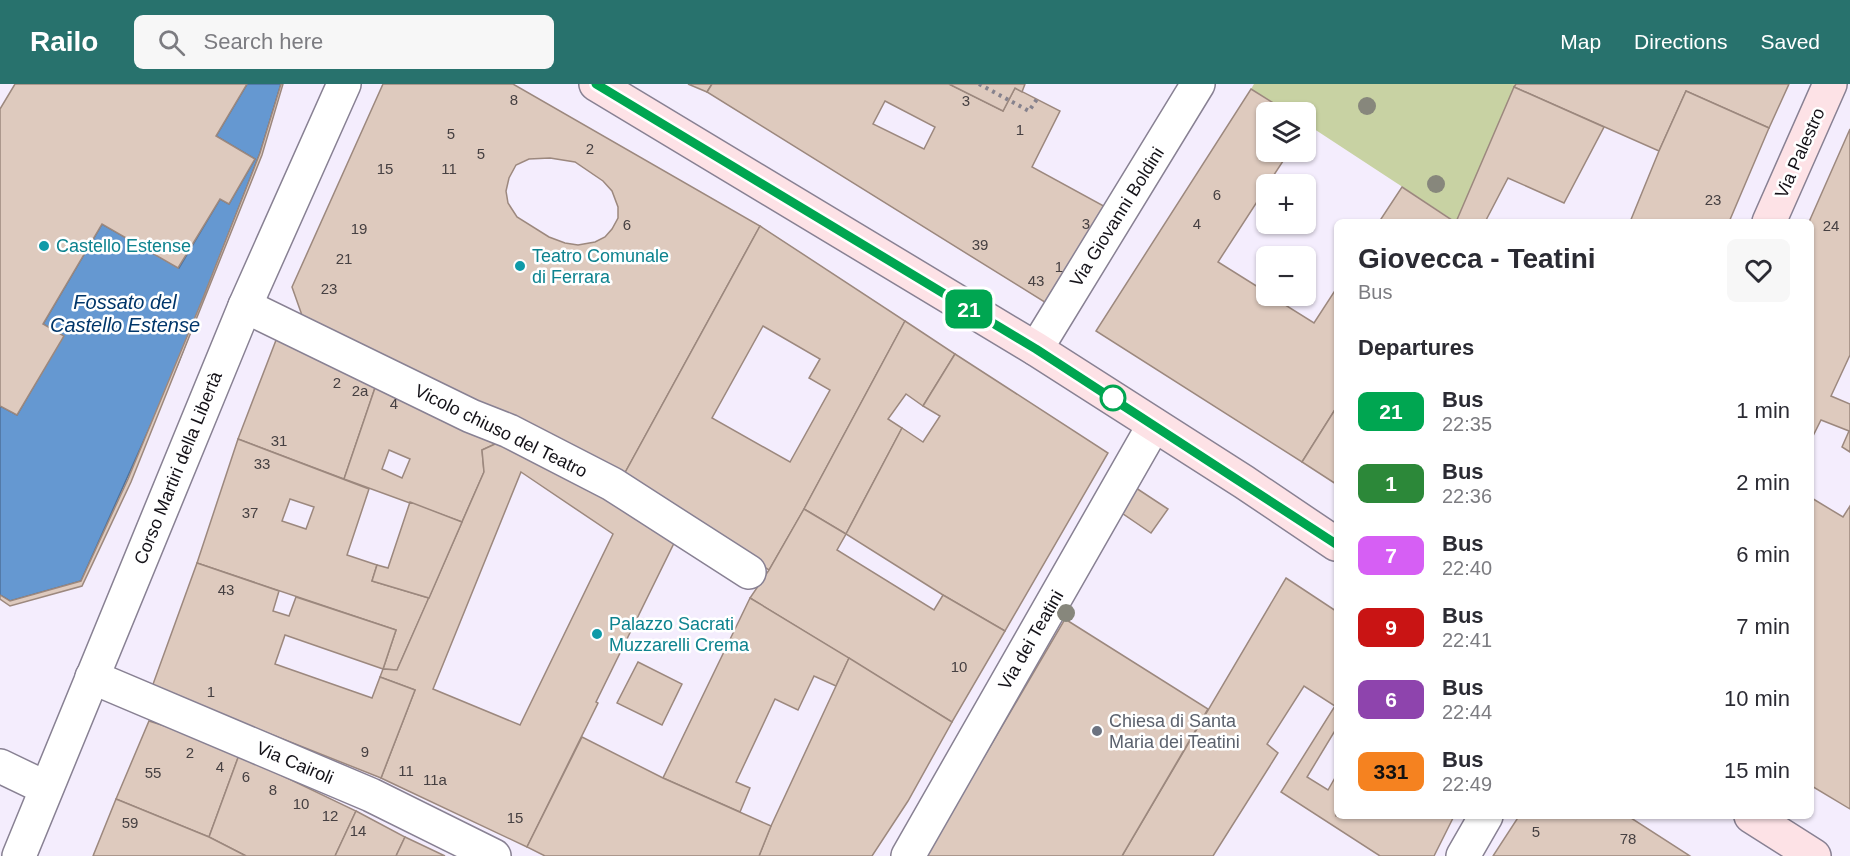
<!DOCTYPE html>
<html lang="en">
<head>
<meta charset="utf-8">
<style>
	:root { --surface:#fff; --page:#f7f7f7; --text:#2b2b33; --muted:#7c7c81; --accent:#28726d }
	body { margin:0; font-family:Helvetica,sans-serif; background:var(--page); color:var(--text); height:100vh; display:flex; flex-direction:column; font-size:22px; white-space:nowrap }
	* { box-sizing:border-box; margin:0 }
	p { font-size:20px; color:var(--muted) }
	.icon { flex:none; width:33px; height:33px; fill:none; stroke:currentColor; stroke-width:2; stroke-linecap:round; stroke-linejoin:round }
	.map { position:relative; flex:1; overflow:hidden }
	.details { position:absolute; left:1334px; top:135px; width:480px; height:600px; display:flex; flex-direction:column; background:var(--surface); border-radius:9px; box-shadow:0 2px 4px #0004 }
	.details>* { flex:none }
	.badge { padding:0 12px; border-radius:9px; font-size:21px; line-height:39px }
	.controls { position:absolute; left:1256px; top:18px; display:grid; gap:12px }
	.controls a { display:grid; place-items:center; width:60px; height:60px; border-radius:9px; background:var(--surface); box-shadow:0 2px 4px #0004; font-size:30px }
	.map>.badge { position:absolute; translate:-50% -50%; box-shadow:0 0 0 3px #fff }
	h2 { padding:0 24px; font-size:22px; line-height:54px }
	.round { display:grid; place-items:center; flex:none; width:63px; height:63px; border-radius:9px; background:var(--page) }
	.head { display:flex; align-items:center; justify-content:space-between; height:102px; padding:0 24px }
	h1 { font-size:28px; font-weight:700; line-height:45px }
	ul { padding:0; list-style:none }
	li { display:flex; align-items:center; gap:18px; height:72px; padding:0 24px }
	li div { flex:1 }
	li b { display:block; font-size:22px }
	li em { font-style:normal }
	li .badge { min-width:66px; font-weight:700; text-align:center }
	header { display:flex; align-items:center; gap:36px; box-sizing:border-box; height:84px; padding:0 30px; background:var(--accent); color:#fff }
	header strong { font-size:28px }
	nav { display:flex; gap:33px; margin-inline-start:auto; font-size:21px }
	.search { width:420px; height:54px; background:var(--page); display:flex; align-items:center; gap:15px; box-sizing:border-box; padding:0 21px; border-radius:9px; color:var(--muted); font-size:22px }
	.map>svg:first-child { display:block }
</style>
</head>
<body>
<header>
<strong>Railo</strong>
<div class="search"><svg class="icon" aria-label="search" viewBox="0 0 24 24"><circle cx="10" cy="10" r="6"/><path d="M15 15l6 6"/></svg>Search here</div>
<nav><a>Map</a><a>Directions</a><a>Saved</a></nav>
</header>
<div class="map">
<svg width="1850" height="772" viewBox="0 0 1850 772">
	<rect width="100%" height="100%" fill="#f4edfd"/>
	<polygon fill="#c8d2a3" points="1254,0 1516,0 1456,138 1305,39 1305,28 1288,28 1251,5"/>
	<polygon fill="#6598d1" stroke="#4d709a" stroke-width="1.5" points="247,0 281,0 260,69 178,280 81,497 10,517 0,511 0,322 17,331 63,252 43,240 102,140 179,184 220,115 229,120 255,75 216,52"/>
	<g fill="#decabe" stroke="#9c887e" stroke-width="1.5" fill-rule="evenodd">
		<polygon points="15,0 247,0 216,52 255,75 229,120 220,115 178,184 102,140 43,240 64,252 17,331 0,322 0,25"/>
		<polygon points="281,0 283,0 262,71 131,398 82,502 10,522 0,515 0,511 10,517 81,497 128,395 203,214 260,69"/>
		<path d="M383,0H513L760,142L621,396L304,237L292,203ZM550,74L575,78L603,97L612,107L618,123V134L612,145L605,153L595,158L578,161L565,159L549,153L517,133L508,119L506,107L509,94L516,81L529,75Z"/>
		<polygon points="688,0 712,0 707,8"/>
		<path d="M712,0H949L1003,27L1015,4L1060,27L1032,83L1111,126L1051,222L707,8ZM885,17L935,43L924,65L873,40Z"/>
		<polygon points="949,0 1025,0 1022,8 1015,4 1003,27"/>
		<polygon points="1516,0 1789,0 1769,44 1686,7 1659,67 1514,3"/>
		<polygon points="1514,3 1604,43 1564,119 1508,94 1485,138 1456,138"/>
		<polygon points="1251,5 1288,28 1266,28 1266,68 1289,68 1268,100 1266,100 1266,104 1218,178 1266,208 1266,212 1271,212 1314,239 1336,205 1336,324 1302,378 1096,247"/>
		<polygon points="1686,7 1769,44 1729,138 1630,138 1659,67"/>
		<polygon points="1850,45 1850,271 1831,312 1850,320 1850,368 1842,363 1849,347 1821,336 1810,358 1810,138 1809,138"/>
		<polygon points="1402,103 1455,138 1379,138"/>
		<path d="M760,142L905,237L804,425L769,486L621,396ZM763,242L820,275L809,294L830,306L790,378L712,334Z"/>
		<polygon points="905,237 955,270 923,322 906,310 888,335 902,344 846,450 804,425"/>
		<polygon points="278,251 378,295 344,395 238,355"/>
		<polygon points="955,270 1108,369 1005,547 943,511 846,450 902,344 923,358 940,332 923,322"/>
		<path d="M378,295L506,355L482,366L484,388L462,438L344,395ZM389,366L410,375L402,394L382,385Z"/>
		<polygon points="1336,324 1336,400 1302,378"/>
		<path d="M238,355L369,405L347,471L377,481L372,497L429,514L397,586L383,585L396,546L197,479ZM290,415L314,423L306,445L282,437Z"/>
		<path d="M506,355L678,451L596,618L598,619L527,763L381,694L415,606L380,593L383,585L397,586L484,388L482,366ZM521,388L613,450L520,641L433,605Z"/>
		<polygon points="1133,402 1168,425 1151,449 1116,425"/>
		<polygon points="1810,413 1843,433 1850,422 1850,725 1810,701 1810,469 1812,466 1810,464"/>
		<polygon points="410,418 462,438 429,514 372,497 377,481 388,484"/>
		<polygon points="804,425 846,450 837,466 934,526 943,511 1005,547 952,638 750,514 769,486"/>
		<polygon points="197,479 279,507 273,527 289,532 296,513 396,546 383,585 285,551 275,580 372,614 380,593 415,606 381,694 152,603"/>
		<polygon points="1286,494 1336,527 1336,645 1307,693 1328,706 1336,692 1336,732 1454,732 1434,772 1380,772 1281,708 1335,622 1304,602 1267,660 1278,669 1213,772 1122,772"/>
		<polygon points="750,514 849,574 836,602 814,592 798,626 775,615 736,698 750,704 740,728 663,694"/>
		<polygon points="1065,535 1208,625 1122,772 927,772 979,670 984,673"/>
		<polygon points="849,574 952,638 908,717 872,772 759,772 771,742"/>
		<polygon points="638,578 682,600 662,641 617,619"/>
		<polygon points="149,637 206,655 239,671 209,753 116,715"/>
		<polygon points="582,653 663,694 771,742 759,772 545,772 527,763"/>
		<polygon points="239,671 356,727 335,772 246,772 209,753"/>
		<polygon points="116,715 209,753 246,772 93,772"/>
		<polygon points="356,727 405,753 396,772 335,772"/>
		<polygon points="1519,732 1628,732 1690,772 1493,772"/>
		<polygon points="405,753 445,772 396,772"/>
	</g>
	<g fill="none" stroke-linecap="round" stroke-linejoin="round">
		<g stroke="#888193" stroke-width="36">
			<g id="street">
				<polyline points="245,222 471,332 509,347 612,400 749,488"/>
				<polyline points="1036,265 1198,0"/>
				<polyline points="92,593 371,711 494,772"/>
				<polyline points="0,682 46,704"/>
				<polyline points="19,772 245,222 344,0"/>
				<polyline points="908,772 1154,341"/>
				<polyline points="1463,772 1486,732"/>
			</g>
		</g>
		<g stroke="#888193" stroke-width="36">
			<g id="secondary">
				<polyline points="596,0 1036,265 1244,398 1336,460"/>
				<polyline points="1769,138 1830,0"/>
				<polyline points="1751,732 1814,772"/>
			</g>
		</g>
		<polyline stroke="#86828d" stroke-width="4" stroke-dasharray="3 4.5" stroke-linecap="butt" points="979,0 1029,27 1037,15"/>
		<use href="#street" stroke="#fff" stroke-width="33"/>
		<use href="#secondary" stroke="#fde2e6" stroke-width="33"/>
	</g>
	<g fill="#87877c">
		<circle cx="1367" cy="22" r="9"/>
		<circle cx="1436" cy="100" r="9"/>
		<circle cx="1066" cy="529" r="9"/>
	</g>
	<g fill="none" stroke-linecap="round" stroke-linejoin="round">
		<g stroke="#fff" stroke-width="14">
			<polyline id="line" points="596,0 1036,265 1336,460"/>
		</g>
		<use href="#line" stroke="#00a651" stroke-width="9"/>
	</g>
	<g fill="#0f9aa8" stroke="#fff" stroke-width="2">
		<circle cx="44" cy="162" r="6"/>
		<circle cx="520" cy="182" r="6"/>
		<circle cx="597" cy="550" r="6"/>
	</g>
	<circle fill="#fff" stroke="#00a651" stroke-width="3" cx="1113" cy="314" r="12"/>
	<circle fill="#6b7280" stroke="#fff" stroke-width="2" cx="1097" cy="647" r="6"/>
	<g text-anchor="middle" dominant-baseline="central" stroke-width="5" stroke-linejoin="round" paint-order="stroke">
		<g font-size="15" fill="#464042">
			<text x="514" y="15">8</text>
			<text x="966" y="16">3</text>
			<text x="1020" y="45">1</text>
			<text x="451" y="49">5</text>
			<text x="590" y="64">2</text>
			<text x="481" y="69">5</text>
			<text x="385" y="84">15</text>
			<text x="449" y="84">11</text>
			<text x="1217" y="110">6</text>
			<text x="1713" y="115">23</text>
			<text x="1086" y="139">3</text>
			<text x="1197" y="139">4</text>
			<text x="627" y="140">6</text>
			<text x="1831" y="141">24</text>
			<text x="359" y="144">19</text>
			<text x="980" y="160">39</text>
			<text x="344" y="174">21</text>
			<text x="1059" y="182">1</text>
			<text x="1036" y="196">43</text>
			<text x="329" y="204">23</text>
			<text x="337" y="298">2</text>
			<text x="360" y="306">2a</text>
			<text x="394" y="319">4</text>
			<text x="279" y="356">31</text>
			<text x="262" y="379">33</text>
			<text x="250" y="428">37</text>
			<text x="226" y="505">43</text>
			<text x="959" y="582">10</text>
			<text x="211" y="607">1</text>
			<text x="365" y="667">9</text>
			<text x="190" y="668">2</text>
			<text x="220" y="682">4</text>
			<text x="406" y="686">11</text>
			<text x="153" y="688">55</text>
			<text x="246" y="692">6</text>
			<text x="435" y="695">11a</text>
			<text x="273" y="705">8</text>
			<text x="301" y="719">10</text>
			<text x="330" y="731">12</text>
			<text x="515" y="733">15</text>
			<text x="130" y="738">59</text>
			<text x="358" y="746">14</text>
			<text x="1536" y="747">5</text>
			<text x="1628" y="754">78</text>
		</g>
		<g font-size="18" fill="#141218" stroke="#fff">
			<text transform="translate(1800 69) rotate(-66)">Via Palestro</text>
			<text transform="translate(1117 133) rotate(-58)">Via Giovanni Boldini</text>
			<text transform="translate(501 347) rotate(26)">Vicolo chiuso del Teatro</text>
			<text transform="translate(178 384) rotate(-68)">Corso Martiri della Libertà</text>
			<text transform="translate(1031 556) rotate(-60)">Via dei Teatini</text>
			<text transform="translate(295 679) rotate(23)">Via Cairoli</text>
		</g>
		<g font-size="18" fill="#0d838f" stroke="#fff" text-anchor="start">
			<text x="56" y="162">Castello Estense</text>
			<text x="532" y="172">Teatro Comunale<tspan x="532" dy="21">di Ferrara</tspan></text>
			<text x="609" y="540">Palazzo Sacrati<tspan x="609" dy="21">Muzzarelli Crema</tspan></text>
		</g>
		<g font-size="18" fill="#5b616d" stroke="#fff" text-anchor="start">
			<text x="1109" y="637">Chiesa di Santa<tspan x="1109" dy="21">Maria dei Teatini</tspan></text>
		</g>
		<g font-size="20" font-style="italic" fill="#00366a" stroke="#fff">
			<text x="125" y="218">Fossato del<tspan x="125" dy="23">Castello Estense</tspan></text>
		</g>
	</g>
</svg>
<div class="controls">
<a><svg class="icon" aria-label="layers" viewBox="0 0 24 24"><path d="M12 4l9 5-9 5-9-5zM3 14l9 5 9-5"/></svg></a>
<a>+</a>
<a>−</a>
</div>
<b class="badge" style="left:969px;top:225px;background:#00a651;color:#fff">21</b>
<section class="details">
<div class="head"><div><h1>Giovecca - Teatini</h1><p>Bus</p></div><a class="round"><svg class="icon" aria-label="heart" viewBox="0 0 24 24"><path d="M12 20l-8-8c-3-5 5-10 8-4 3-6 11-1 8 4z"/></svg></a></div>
<h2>Departures</h2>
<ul>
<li><span class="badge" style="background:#00a651;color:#fff">21</span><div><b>Bus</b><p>22:35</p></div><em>1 min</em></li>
<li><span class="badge" style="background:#2c8839;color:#fff">1</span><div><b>Bus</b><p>22:36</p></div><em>2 min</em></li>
<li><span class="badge" style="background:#d65ff4;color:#fff">7</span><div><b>Bus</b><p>22:40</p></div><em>6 min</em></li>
<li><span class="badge" style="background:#c91414;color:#fff">9</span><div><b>Bus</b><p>22:41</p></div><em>7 min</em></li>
<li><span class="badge" style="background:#8e44ad;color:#fff">6</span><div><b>Bus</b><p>22:44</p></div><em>10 min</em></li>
<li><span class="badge" style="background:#f58220;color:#111">331</span><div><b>Bus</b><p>22:49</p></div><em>15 min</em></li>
</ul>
</section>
</div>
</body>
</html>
